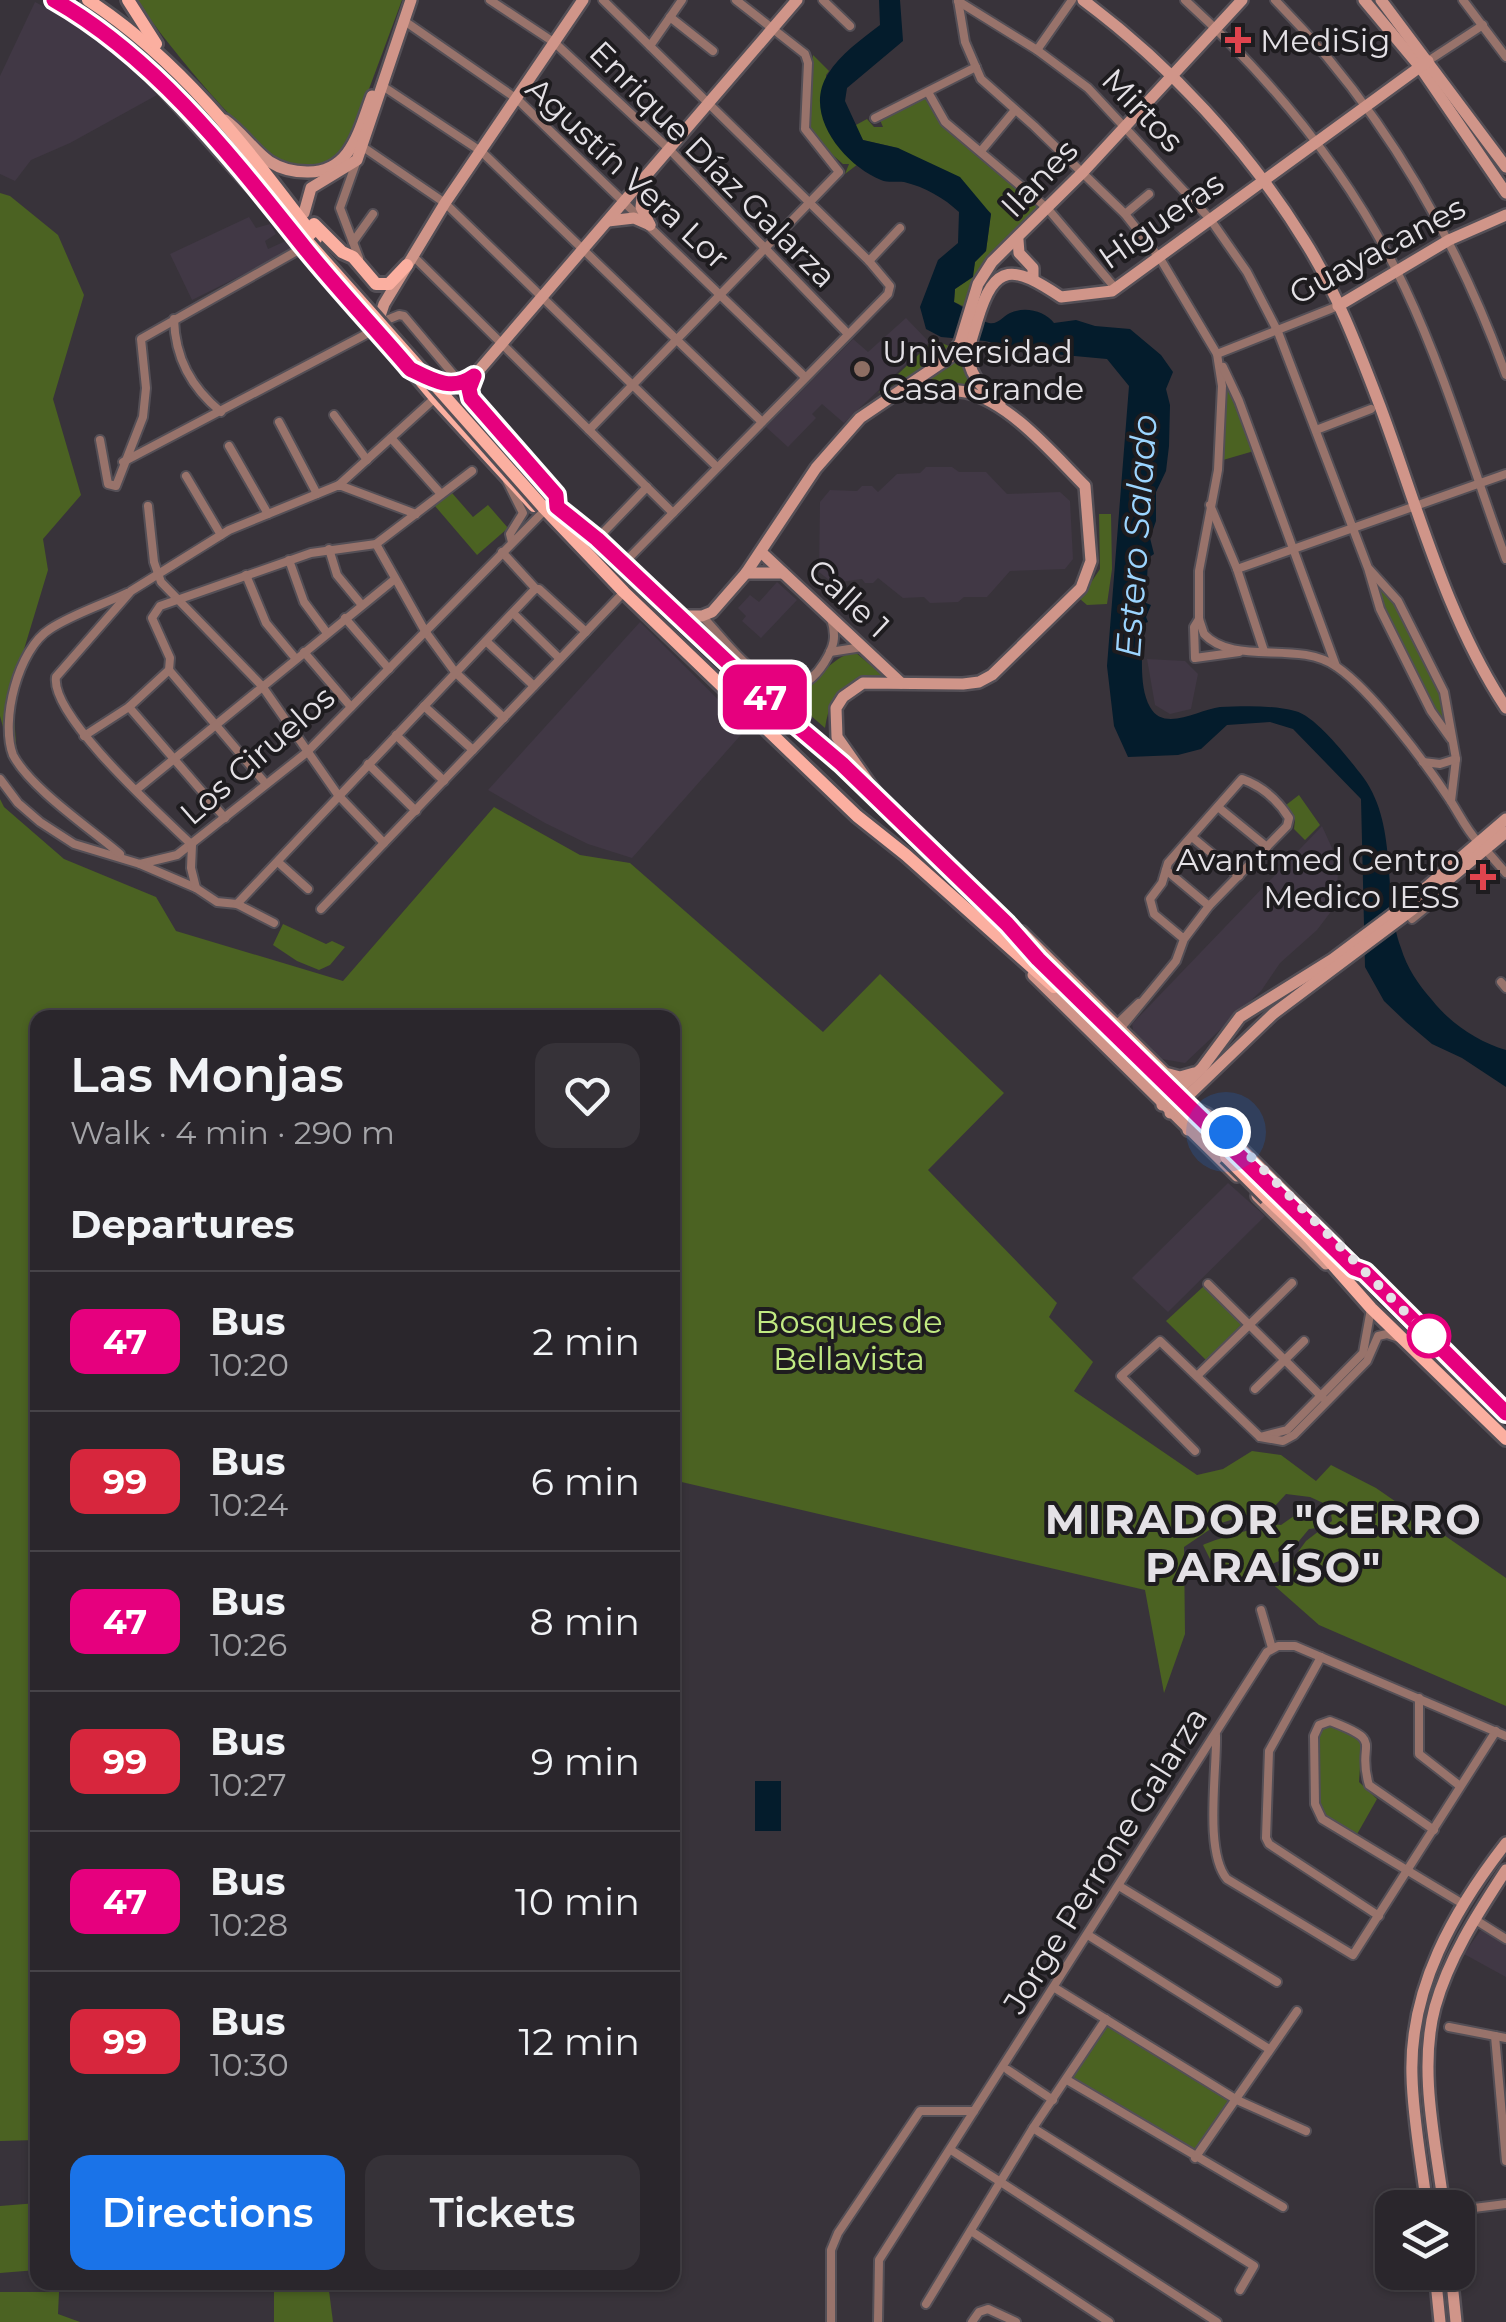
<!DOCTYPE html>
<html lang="en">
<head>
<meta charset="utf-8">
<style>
	:root { --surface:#2a262c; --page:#363238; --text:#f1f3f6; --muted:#a5a5a9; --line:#464348; --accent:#1a73e8 }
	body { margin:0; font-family:Montserrat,sans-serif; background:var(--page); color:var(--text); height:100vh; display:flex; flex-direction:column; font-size:38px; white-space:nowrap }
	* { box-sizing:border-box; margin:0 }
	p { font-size:32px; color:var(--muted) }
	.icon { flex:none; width:55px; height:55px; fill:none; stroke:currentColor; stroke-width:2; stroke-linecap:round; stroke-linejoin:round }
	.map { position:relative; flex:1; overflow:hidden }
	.panel { position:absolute; left:30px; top:1010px; width:650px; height:1280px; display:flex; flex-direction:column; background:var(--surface); border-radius:20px; box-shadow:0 2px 8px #0004,0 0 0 2px var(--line) }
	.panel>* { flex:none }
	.badge { padding:0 20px; border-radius:15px; font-size:35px; line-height:65px }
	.buttons { position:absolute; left:1375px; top:2190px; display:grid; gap:20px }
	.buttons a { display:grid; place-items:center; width:100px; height:100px; border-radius:20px; background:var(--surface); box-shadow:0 2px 8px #0004,0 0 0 2px var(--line); font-size:50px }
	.you { position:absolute; width:50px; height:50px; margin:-25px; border:8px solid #fff; border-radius:50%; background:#1a73e8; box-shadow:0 0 0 15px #1a73e833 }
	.map>.badge { position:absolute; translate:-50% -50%; box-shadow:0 0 0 5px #fff }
	h2 { padding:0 40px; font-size:38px; line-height:90px }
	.round { display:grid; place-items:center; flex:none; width:105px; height:105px; border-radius:20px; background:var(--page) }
	.head { display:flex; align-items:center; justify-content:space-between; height:170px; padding:0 40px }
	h1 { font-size:48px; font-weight:600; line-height:75px }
	.action { display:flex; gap:20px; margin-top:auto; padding:20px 40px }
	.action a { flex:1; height:115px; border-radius:20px; background:var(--accent); color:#fff; font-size:40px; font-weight:600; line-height:115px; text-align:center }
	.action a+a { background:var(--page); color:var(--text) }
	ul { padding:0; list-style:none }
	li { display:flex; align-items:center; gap:30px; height:140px; padding:0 40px; border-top:2px solid var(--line) }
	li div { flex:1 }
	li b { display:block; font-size:38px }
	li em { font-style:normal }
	li .badge { min-width:110px; font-weight:700; text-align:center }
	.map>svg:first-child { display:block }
</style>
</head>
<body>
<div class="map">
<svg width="1506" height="2322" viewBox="0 0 1506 2322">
	<rect width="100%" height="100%" fill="#38333a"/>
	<g fill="#413845">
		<polygon points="35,2 86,28 130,62 157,95 70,143 31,160 15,181 0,174 0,76"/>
		<polygon points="249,217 256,228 270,224 276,234 265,241 268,249 290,239 297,248 192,300 170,254"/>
		<polygon points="906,318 929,342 844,423 822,404 812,414 816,418 788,447 766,427 853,339 868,352"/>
		<polygon points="926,467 952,467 959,472 986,472 1007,494 1060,492 1070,501 1073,559 1065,569 1010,571 987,597 964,597 958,602 930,603 924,597 903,598 878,578 873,583 865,583 862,579 833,583 819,572 820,502 830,490 857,491 862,486 872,486 878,492 897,474 920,473"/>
		<polygon points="777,582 797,600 761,638 742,621 746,616 738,608 750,595 759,602"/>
		<polygon points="640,622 747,728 632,858 588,844 545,823 488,790"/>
		<polygon points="1147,659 1185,661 1198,674 1191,709 1170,714 1155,705"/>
		<polygon points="1322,826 1332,848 1338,873 1336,905 1317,930 1280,963 1261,991 1185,1063 1162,1059 1134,1034 1132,1024"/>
		<polygon points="1228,1183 1265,1216 1168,1312 1132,1278"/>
		<polygon points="1485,1930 1506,1944 1506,1977 1464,1954 1480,1931"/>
	</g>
	<g fill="#4b6222">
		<path d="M137,0H402L346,151C331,165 309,172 289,165C256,154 158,34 137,0Z"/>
		<path d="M813,55L829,71L826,75C830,111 825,142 858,164L845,174L849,164H843L812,137L806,119Z"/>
		<polygon points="927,96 943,122 1043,206 982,267 972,283 965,307 954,302 955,289 972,277 975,262 986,251 991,213 898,148 863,140 854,126 867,119 874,127 883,127 880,120"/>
		<polygon points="0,193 10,196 58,235 84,295 53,399 81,495 43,539 48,570 12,689 17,756 78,827 12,760 0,716"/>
		<polygon points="934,340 949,346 930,365 878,393"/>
		<polygon points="965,344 966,373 982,394 914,388 951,366"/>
		<polygon points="1225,372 1254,451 1223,460"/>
		<polygon points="452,493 473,517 488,505 508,528 477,555 435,506"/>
		<polygon points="1099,514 1111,514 1112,569 1107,604 1087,605 1080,599 1100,569"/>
		<polygon points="1368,568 1398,601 1446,690 1455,739 1443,726 1383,612"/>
		<path d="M855,652L886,678C846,681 832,686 825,728L794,701L768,688C776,688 786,690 793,689C819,686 828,657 855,652Z"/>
		<polygon points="1299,795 1320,825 1305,840 1294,829 1295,820 1286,805"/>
		<polygon points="0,799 4,807 64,859 156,897 176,931 343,981 494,807 580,855 630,863 823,1032 880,974 1004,1093 928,1170 1057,1303 1049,1317 1093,1362 1074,1391 1197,1475 1223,1469 1252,1451 1281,1455 1316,1481 1331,1465 1376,1488 1506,1578 1506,1706 1319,1625 1267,1579 1284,1571 1306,1541 1332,1521 1330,1506 1310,1497 1286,1494 1275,1506 1218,1524 1184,1547 1185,1634 1164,1693 1145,1590 673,1480 672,1018 38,1018 38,2140 0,2141"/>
		<polygon points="283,924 326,944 332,941 345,947 330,965 319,970 297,961 273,945"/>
		<polygon points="1204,1286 1244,1325 1207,1361 1166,1321"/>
		<path d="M1304,1509L1320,1511L1323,1520L1317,1528L1309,1529L1284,1559L1267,1566L1248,1581L1222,1572L1224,1565L1216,1557L1210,1559L1203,1545C1214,1539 1270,1523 1281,1525Z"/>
		<polygon points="1330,1723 1362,1739 1359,1782 1377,1799 1356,1836 1326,1816 1318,1803 1315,1737 1321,1727"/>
		<polygon points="1105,2018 1231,2099 1195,2158 1065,2076"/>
		<polygon points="37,2203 37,2270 0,2273 0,2206"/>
		<polygon points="274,2283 328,2283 333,2322 274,2322"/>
		<polygon points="0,2292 59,2292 58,2314 80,2322 0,2322"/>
	</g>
	<g fill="#041c2c">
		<path d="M879,0H900L903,41L847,88L845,101L863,140L898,148L960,177L991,214L986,251L975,262L973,277L955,289L954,302C965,307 978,321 989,323C998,325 1003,316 1010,313C1025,306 1045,311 1054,323L1076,320L1095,326L1130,329L1161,355L1173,372L1166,389L1170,405L1169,446L1166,471L1156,492V521L1150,538L1154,554L1148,558L1146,603L1151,605L1146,617L1148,622L1140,625C1145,650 1137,683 1150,707C1164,733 1200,709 1220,707C1244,706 1272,705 1295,711C1316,716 1347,757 1360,773C1400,823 1381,891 1401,948C1407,968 1418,984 1432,1000C1450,1023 1478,1042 1506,1050V1087L1462,1058L1432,1044L1406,1022L1384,1001L1365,967L1361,799L1293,729L1270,722L1227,725L1201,749L1178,755L1128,757L1114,726L1107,666L1129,386L1107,359L1031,352L985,341L941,337L926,329L920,307L938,260L958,243L959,212C944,198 925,187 904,182C897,181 888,183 881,180C844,165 802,114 828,74C840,54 862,39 880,25Z"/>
		<rect x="755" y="1781" width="26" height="50"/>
	</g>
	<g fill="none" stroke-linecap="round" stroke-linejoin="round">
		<g stroke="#544f56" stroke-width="12">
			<g id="street">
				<polyline points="490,0 555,43 670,150 848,334"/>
				<polyline points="603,0 869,261 890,286 888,294 623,564"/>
				<polyline points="823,0 850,26"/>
				<path d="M958,0L965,42L981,79L1034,126L1125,214L1161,260L1217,354L1222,386L1218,470L1199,571V619L1204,634C1235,667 1298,639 1337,667C1372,691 1424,761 1448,797C1459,813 1465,828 1478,842"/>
				<path d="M1185,0C1275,82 1353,178 1405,288C1446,375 1473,469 1506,559"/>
				<path d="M1275,0C1381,107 1455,234 1506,375"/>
				<polyline points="1463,0 1506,57"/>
				<polyline points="958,1 1037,50 1088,88 1210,219 1247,272 1278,332 1368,568 1380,609 1431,711 1451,739"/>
				<polyline points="670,17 713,51"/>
				<polyline points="403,20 517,99 805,377"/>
				<polyline points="650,46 682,0"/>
				<polyline points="1037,50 1072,0"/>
				<polyline points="1428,61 1483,25"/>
				<polyline points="381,85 482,152 762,422"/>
				<polyline points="928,92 945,122 1048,209 1116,289"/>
				<polyline points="875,118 976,67"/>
				<polyline points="363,147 445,203 717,467"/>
				<polyline points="981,151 1015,110"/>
				<polyline points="357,160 340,208 359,258"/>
				<polyline points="1125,214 1149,194"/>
				<polyline points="353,242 373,214"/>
				<polyline points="413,256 673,513"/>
				<polyline points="869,261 900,228"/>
				<path d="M174,319C175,358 191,387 221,412"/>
				<polyline points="384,321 399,315 404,316 458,380"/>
				<polyline points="1217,354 1338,306"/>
				<polyline points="1223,367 1239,401 1336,666"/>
				<polyline points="334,415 367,460"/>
				<polyline points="279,422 317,494"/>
				<polyline points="589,430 839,172 805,129 808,63 805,54 736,0"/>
				<polyline points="1316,430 1371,409"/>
				<polyline points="391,438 441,494"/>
				<polyline points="100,440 108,484 116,486 143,417 146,388 141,339 304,247"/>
				<polyline points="229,446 268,514"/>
				<polyline points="123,462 376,329"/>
				<polyline points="186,476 221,535"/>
				<polyline points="507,481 523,513 510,534 512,542"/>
				<polyline points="339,485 435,398"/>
				<polyline points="1210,505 1237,569 1264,651"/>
				<polyline points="148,506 154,562 161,582 262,686 338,795 384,843"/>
				<polyline points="597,539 647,487"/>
				<polyline points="376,544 425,631 455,672 504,718"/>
				<polyline points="329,549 337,575 361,604"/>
				<polyline points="502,552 536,589"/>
				<polyline points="289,560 304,602 327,633"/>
				<polyline points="1237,569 1506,474"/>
				<polyline points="1369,569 1398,601 1444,692 1456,759 1451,801"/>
				<polyline points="246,575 266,623 296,659"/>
				<polyline points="513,613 559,658"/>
				<path d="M702,616C732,647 784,726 824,663C834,647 837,637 831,619"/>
				<polyline points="345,618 389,669"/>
				<polyline points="1199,619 1194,627 1195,658 1239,652"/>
				<polyline points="486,641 534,686"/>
				<polyline points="304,652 351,707"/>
				<polyline points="830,652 862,647"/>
				<polyline points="169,670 266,784"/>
				<polyline points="424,706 473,750"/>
				<polyline points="129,707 225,818"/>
				<polyline points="396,735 444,781"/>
				<polyline points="84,736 129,707 169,670 170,658 152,618 160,606 311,553 376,544 472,471"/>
				<polyline points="1423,762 1440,764 1456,759"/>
				<polyline points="368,764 416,811"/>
				<polyline points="0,779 18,803 40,822 74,844 140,864 177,855 306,753 541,514"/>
				<polyline points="136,790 395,579"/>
				<polyline points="1218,807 1267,847"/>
				<polyline points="1192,837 1239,876"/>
				<polyline points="1485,849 1506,873"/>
				<path d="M120,854C91,829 30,788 13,755C0,721 18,649 50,629C73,614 102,605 127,593"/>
				<polyline points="278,862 308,889"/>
				<polyline points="140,864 196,888"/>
				<polyline points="1166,870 1209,906"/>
				<path d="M237,904L217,902L196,888L191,868L192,845C162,816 50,716 56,677L131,591L229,530L339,485L416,514"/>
				<polyline points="237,904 535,589 539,589 586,632"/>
				<polyline points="237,904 274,923"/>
				<polyline points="321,909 624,592"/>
				<polyline points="1412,919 1434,901 1431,894"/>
				<polyline points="1501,982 1506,988"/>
				<polyline points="1116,1025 1139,1003"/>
				<path d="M1120,1029L1176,961L1184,939L1209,906L1287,826L1289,818C1277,799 1262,786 1242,779L1168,863L1162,883L1150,899L1154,914L1184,939"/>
				<polyline points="1208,1284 1323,1398"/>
				<polyline points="1197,1376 1292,1283"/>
				<polyline points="1255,1389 1304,1341"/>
				<polyline points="1260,1437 1287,1430 1363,1353 1371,1309"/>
				<polyline points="1195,1451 1121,1376 1160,1341 1260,1437 1283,1441 1294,1435 1367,1361 1378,1336 1387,1334 1399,1338"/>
				<polyline points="1261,1610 1272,1648"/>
				<polyline points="1321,1657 1269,1751 1266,1838 1269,1844 1379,1916"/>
				<polyline points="1419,1698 1419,1754 1460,1786"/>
				<path d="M1216,1735C1217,1771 1204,1852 1227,1879L1353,1955L1496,1731"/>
				<path d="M1434,1830L1369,1785C1355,1741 1388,1743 1330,1721L1319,1725L1314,1736L1315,1804L1322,1819L1463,1904"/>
				<polyline points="1119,1886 1277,1982"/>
				<polyline points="1474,1919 1506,1939"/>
				<polyline points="1088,1935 1269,2049"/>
				<polyline points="1055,1988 1237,2100 1306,2131"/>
				<polyline points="1449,2027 1506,2038"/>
				<polyline points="1495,2036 1506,2161"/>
				<polyline points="1008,2070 1053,2100"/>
				<polyline points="1067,2080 1283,2207"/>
				<polyline points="1033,2128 1254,2266 1240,2290"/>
				<polyline points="951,2150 1217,2322"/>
				<polyline points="1195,2158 1297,2011"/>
				<polyline points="1458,2210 1506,2204"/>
				<polyline points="971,2231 1109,2322"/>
				<polyline points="926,2304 1033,2128 1106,2019"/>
				<polyline points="831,2322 831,2250 838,2233 920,2111 974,2111"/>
				<polyline points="878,2322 879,2260 1267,1652 1278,1646 1295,1646 1506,1736"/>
				<polyline points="972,2322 979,2312 988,2309 1016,2322"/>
			</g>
		</g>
		<g stroke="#544f56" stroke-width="16">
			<g id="secondary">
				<path d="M1083,0C1170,65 1247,148 1304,240C1336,290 1359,351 1380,406C1418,508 1446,617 1506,708"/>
				<polyline points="1364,0 1420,67 1506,193"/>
				<polyline points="1381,0 1506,167"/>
				<path d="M225,120C242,132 254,151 270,162C281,169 295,172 307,172C351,173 359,130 372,96"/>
				<polyline points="644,182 641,207 650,225"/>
				<polyline points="304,213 311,188 357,160 411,0"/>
				<polyline points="608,221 634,218 650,225"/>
				<polyline points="1018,240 1019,253 1033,268 1033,278"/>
				<polyline points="1338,306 1449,240 1506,215"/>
				<polyline points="377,325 384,304 445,203 583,0"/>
				<polyline points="474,376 797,0"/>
				<path d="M1000,404C987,392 971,378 969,360C967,347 974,333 977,321C995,260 1014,266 1061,297L1112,291L1428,61"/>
				<polyline points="761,552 901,683"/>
				<polyline points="746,573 783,573"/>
				<polyline points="679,616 702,616 712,612 746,573 816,468 860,418 950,357 960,343 978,284 992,262 1083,172 1242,0"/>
				<path d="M884,804L837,737L836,708L843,697L863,683L963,684L979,682L992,675L1081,588L1091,561L1085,486C1054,455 1010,402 966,392C946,388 922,392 902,394"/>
				<polyline points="1022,932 1165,1073 1180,1077 1194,1073"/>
				<polyline points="1033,975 1237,1176"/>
				<polyline points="1162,1105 1202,1068 1240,1017 1333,959 1408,903 1506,819"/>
				<polyline points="1170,1113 1273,1014 1413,909 1506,832"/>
				<polyline points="1188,1130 1186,1118 1190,1112 1198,1110 1207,1114 1337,1244"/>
				<polyline points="1257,1196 1326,1264"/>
				<path d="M1427,2208C1422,2164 1413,2120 1412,2076C1409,1988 1454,1910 1506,1843"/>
				<path d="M1444,2208C1436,2144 1418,2070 1435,2007C1449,1957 1478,1913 1506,1870"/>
				<polyline points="1435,2272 1440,2322"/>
				<polyline points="1451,2272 1456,2322"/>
			</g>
		</g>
		<g stroke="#544f56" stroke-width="18">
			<g id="primary">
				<path d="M54,0C155,57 206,145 286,221"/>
				<path d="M88,0C183,62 248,150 316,239"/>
				<polyline points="128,0 156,44"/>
				<polyline points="281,215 435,398 534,506"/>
				<polyline points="314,224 342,252 353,257 376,284 389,284 407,265"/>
				<polyline points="474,376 469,389 471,398 556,495 557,504"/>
				<polyline points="426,377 455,385 473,378"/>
				<polyline points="545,496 597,539 776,708 842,765 1007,924 1060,980"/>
				<polyline points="543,507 624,592 857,816 906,855 1054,987"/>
				<polyline points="1274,1192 1354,1268 1365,1272 1506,1413"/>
				<polyline points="1267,1198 1310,1239 1371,1308 1506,1439"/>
			</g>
		</g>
		<use href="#street" stroke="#98736b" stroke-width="8"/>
		<use href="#secondary" stroke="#d09589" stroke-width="11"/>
		<use href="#primary" stroke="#fbafa0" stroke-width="12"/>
		<g stroke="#544f56" stroke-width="18" stroke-linecap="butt">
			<g id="primary-bridge">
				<polyline points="309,243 543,507"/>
				<polyline points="1060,980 1274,1192"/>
				<polyline points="1226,1157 1267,1198"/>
			</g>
		</g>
		<use href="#primary-bridge" stroke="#fbafa0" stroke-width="12"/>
	</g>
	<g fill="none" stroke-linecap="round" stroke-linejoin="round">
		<g stroke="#fff" stroke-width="22">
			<path id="line" d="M54,0C156,58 232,157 304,247C338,289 375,328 410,369C432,380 452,392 474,376L469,389L471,398L556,495L557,507L597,539L776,708L842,764L1007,924L1038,959L1354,1268L1365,1272L1506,1413"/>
		</g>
		<use href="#line" stroke="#e6007e" stroke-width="15"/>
		<polyline stroke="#e4e1e6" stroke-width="10" stroke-dasharray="0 18" points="1226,1132 1429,1336"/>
	</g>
	<g fill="#e0444e" stroke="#1e1c1f" stroke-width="4">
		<path d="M1233 25h10v10h10v10h-10v10h-10v-10h-10v-10h10z"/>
		<path d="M1478 862h10v10h10v10h-10v10h-10v-10h-10v-10h10z"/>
	</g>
	<circle fill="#8d6e63" stroke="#1e1c1f" stroke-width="4" cx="862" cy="369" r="10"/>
	<circle fill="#fff" stroke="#e6007e" stroke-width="5" cx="1429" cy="1336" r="20"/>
	<g text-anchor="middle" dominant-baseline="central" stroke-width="8" stroke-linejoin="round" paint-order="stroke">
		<g font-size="32" fill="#e4e1e6" stroke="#1e1c1f" text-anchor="start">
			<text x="1260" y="40">MediSig</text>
			<text x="882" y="351">Universidad<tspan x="882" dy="37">Casa Grande</tspan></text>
			<text x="1460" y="859" text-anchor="end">Avantmed Centro<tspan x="1460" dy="37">Medico IESS</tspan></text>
		</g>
		<g font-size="32" fill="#e4e1e6" stroke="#1e1c1f">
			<text transform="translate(1143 110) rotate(46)">Mirtos</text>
			<text transform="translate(713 164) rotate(45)">Enrique Díaz Galarza</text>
			<text transform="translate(628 173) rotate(43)">Agustín Vera Lor</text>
			<text transform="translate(1039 178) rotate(-46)">Ilanes</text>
			<text transform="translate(1161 220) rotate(-35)">Higueras</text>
			<text transform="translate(1377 250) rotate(-28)">Guayacanes</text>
			<text transform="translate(849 598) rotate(43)">Calle 1</text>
			<text transform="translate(257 755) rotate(-41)">Los Ciruelos</text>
			<text transform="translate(1105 1860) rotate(-58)">Jorge Perrone Galarza</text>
		</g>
		<g font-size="32" fill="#c1ea82" stroke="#1e1c1f">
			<text x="849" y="1321">Bosques de<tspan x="849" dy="37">Bellavista</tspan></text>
		</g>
		<g font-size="35" font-style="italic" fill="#9cd5ff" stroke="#1e1c1f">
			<text transform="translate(1136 536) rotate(-86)">Estero Salado</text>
		</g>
		<g font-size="42" font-weight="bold" letter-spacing="2.5" fill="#e4e1e6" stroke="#1e1c1f">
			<text x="1264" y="1519">MIRADOR "CERRO<tspan x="1264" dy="48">PARAÍSO"</tspan></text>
		</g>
	</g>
</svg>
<div class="buttons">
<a><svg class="icon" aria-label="layers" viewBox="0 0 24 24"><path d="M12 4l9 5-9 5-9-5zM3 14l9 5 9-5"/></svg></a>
</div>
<div class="you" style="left:1226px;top:1132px"></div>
<b class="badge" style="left:765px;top:697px;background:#e6007e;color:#fff">47</b>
<section class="panel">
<div class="head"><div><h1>Las Monjas</h1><p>Walk · 4 min · 290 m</p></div><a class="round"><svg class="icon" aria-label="heart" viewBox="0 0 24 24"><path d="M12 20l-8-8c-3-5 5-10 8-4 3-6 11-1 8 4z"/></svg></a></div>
<h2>Departures</h2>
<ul>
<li><span class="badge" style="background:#e6007e;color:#fff">47</span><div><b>Bus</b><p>10:20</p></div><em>2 min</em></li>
<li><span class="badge" style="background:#d7263d;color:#fff">99</span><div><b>Bus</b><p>10:24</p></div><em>6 min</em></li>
<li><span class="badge" style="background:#e6007e;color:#fff">47</span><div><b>Bus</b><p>10:26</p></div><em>8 min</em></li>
<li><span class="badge" style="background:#d7263d;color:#fff">99</span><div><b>Bus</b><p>10:27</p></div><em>9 min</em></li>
<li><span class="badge" style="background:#e6007e;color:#fff">47</span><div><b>Bus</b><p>10:28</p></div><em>10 min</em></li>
<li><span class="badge" style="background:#d7263d;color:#fff">99</span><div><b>Bus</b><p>10:30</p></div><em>12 min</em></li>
</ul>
<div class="action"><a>Directions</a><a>Tickets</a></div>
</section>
</div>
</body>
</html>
